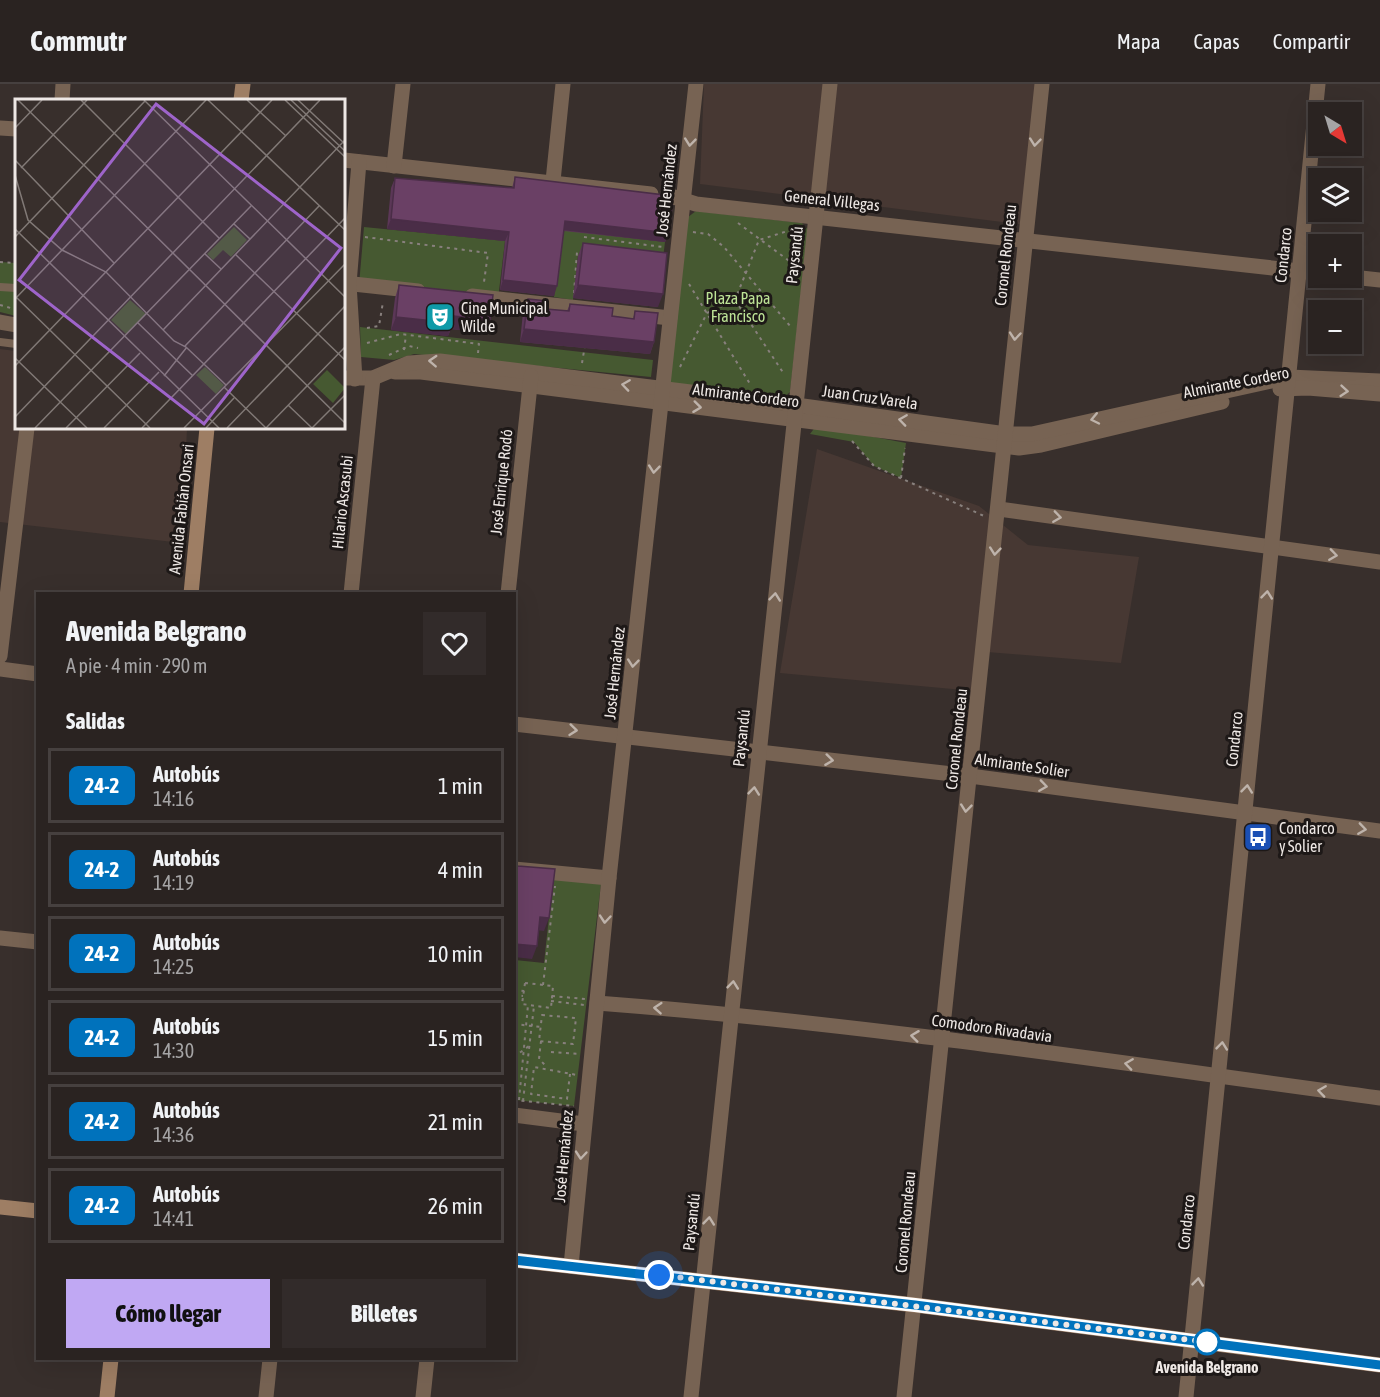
<!DOCTYPE html>
<html lang="es">
<head>
<meta charset="utf-8">
<style>
	:root { --surface:#2a2321; --page:#322b2a; --text:#f1f3f6; --muted:#a5a4a5; --line:#46403f; --accent:#c0a8f3 }
	body { margin:0; font-family:"Asap Condensed",sans-serif; background:var(--page); color:var(--text); height:100vh; display:flex; flex-direction:column; font-size:22px; white-space:nowrap }
	* { box-sizing:border-box; margin:0 }
	p { font-size:20px; color:var(--muted) }
	.icon { flex:none; width:33px; height:33px; fill:none; stroke:currentColor; stroke-width:2; stroke-linecap:round; stroke-linejoin:round }
	.map { position:relative; flex:1; overflow:hidden }
	.side { position:absolute; left:36px; top:508px; width:480px; height:768px; display:flex; flex-direction:column; background:var(--surface); border-radius:0px; box-shadow:0 6px 24px #0002,0 0 0 2px var(--line) }
	.side>* { flex:none }
	.badge { padding:0 12px; border-radius:9px; font-size:21px; line-height:39px }
	.needle { width:39px; rotate:142deg }
	.buttons { position:absolute; left:1308px; top:18px; display:grid; gap:12px }
	.buttons a { display:grid; place-items:center; width:54px; height:54px; border-radius:0px; background:var(--surface); box-shadow:0 6px 24px #0002,0 0 0 2px var(--line); font-size:30px }
	.you { position:absolute; width:30px; height:30px; margin:-15px; border:4px solid #fff; border-radius:50%; background:#1a73e8; box-shadow:0 0 0 9px #1a73e833 }
	.map>.badge { position:absolute; translate:-50% -50%; box-shadow:0 0 0 3px #fff }
	h2 { padding:0 30px; font-size:22px; line-height:54px }
	.round { display:grid; place-items:center; flex:none; width:63px; height:63px; border-radius:0px; background:var(--page) }
	.overview { display:flex; align-items:center; justify-content:space-between; height:102px; padding:0 30px }
	h1 { font-size:28px; font-weight:800; line-height:45px }
	.primary-button { display:flex; gap:12px; margin-top:auto; padding:12px 30px }
	.primary-button a { flex:1; height:69px; border-radius:0px; background:var(--accent); color:#111; font-size:24px; font-weight:800; line-height:69px; text-align:center }
	.primary-button a+a { background:var(--page); color:var(--text) }
	ul { padding:0; list-style:none }
	li { display:flex; align-items:center; gap:18px; height:75px; margin:0 12px 9px; padding:0 18px; border:3px solid var(--line); border-radius:0px }
	li div { flex:1 }
	li b { display:block; font-size:22px }
	li em { font-style:normal }
	li .badge { min-width:66px; font-weight:700; text-align:center }
	header { display:flex; align-items:center; gap:36px; box-sizing:border-box; height:84px; padding:0 30px; background:var(--surface); border-bottom:2px solid var(--line) }
	header strong { font-size:28px }
	nav { display:flex; gap:33px; margin-inline-start:auto; font-size:21px }
	.map>svg:first-child { display:block }
</style>
</head>
<body>
<header>
<strong>Commutr</strong>
<nav><a>Mapa</a><a>Capas</a><a>Compartir</a></nav>
</header>
<div class="map">
<svg width="1380" height="1313" viewBox="0 0 1380 1313">
	<rect width="100%" height="100%" fill="#382f2c"/>
	<g fill="#473833">
		<polygon points="704,0 1043,0 1025,141 700,100"/>
		<polygon points="0,265 16,267 16,344 187,344 182,459 0,438"/>
		<polygon points="817,365 979,422 1028,461 1139,473 1121,579 975,567 974,607 780,589"/>
	</g>
	<g fill="#465931">
		<polygon points="696,127 802,139 808,146 790,308 782,315 668,302 688,133"/>
		<polygon points="364,143 505,157 498,215 359,201"/>
		<polygon points="562,146 665,158 662,182 578,172 573,216 554,213"/>
		<polygon points="0,178 16,179 16,232 0,228"/>
		<polygon points="360,243 653,276 651,293 414,270 394,276 361,273"/>
		<polygon points="816,342 906,359 901,394 874,382 854,358 810,350"/>
		<polygon points="553,795 601,800 574,1022 515,1016 515,876 544,879"/>
	</g>
	<g fill="none" stroke-linecap="round" stroke-linejoin="round">
		<g stroke="#88807d" stroke-width="2" stroke-dasharray="3 4.5" stroke-linecap="butt">
			<polyline points="738,139 796,182"/>
			<polyline points="693,148 708,150 724,163 790,242"/>
			<polyline points="365,153 488,169 484,198"/>
			<polyline points="584,153 663,163"/>
			<polyline points="0,178 16,179"/>
			<polyline points="689,200 750,300"/>
			<polyline points="574,209 577,168 581,169"/>
			<polyline points="735,216 784,290"/>
			<polyline points="0,221 14,225"/>
			<polyline points="367,244 379,242 383,218"/>
			<polyline points="367,259 401,250 479,260 478,269"/>
			<polyline points="404,266 406,251"/>
			<polyline points="389,271 409,262 418,264"/>
			<polyline points="582,279 585,261"/>
			<polyline points="680,283 707,229 735,216 759,156 794,145"/>
			<polyline points="852,357 874,382 984,432"/>
			<polyline points="901,394 905,364"/>
			<polygon points="525,899 553,902 551,924 522,920"/>
			<polyline points="543,901 555,802"/>
			<polyline points="514,906 524,907"/>
			<polyline points="514,911 523,912"/>
			<polyline points="552,912 585,915"/>
			<polyline points="551,917 584,921"/>
			<polygon points="542,931 576,934 573,960 539,957"/>
			<polyline points="514,940 541,943"/>
			<polyline points="541,957 539,975 547,983"/>
			<polyline points="551,968 579,970"/>
			<polyline points="514,973 529,962"/>
			<polyline points="570,990 567,1015 531,1010 534,983 577,991"/>
			<polyline points="514,1016 574,1022"/>
			<polyline points="519,1016 528,921"/>
			<polyline points="523,1017 534,922"/>
		</g>
		<g stroke="#776353" stroke-width="8">
			<polyline points="0,203 16,204"/>
			<polyline points="0,258 16,260"/>
		</g>
		<g stroke="#776353" stroke-width="15">
			<polyline points="62,16 63,0"/>
			<polyline points="0,44 16,45"/>
			<polyline points="344,76 651,110"/>
			<polyline points="394,82 403,0"/>
			<polyline points="553,97 563,0"/>
			<polyline points="674,113 696,120 1318,189"/>
			<polyline points="1352,193 1380,196"/>
			<polyline points="344,199 418,207"/>
			<polyline points="472,212 670,234"/>
			<polyline points="0,238 16,241"/>
			<polyline points="395,288 421,288 1019,364 1041,361 1222,318"/>
			<polyline points="344,294 373,294 409,279 440,277 796,321 1006,350 1032,350 1289,293 1380,297"/>
			<polyline points="355,295 349,200 359,78"/>
			<polyline points="1280,305 1308,304 1380,310"/>
			<polyline points="999,425 1380,478"/>
			<polyline points="351,510 373,294"/>
			<polyline points="508,510 531,292"/>
			<polyline points="0,572 27,344"/>
			<polyline points="0,585 38,590"/>
			<polyline points="514,640 970,692 1380,747"/>
			<polyline points="514,785 609,794"/>
			<polyline points="0,854 38,858"/>
			<path d="M597,919C859,939 1120,979 1380,1014"/>
			<polyline points="514,1031 584,1040"/>
			<polyline points="571,1182 609,794 696,0"/>
			<polyline points="266,1313 270,1275"/>
			<polyline points="423,1313 427,1275"/>
			<polyline points="691,1313 830,0"/>
			<polyline points="904,1313 1042,0"/>
			<polyline points="1186,1313 1318,0"/>
		</g>
		<g stroke="#9e7e64" stroke-width="15">
			<polyline points="241,16 243,0"/>
			<polyline points="191,510 207,344"/>
			<polyline points="0,1123 38,1127"/>
			<polyline points="514,1176 915,1221 1380,1281"/>
			<polyline points="107,1313 111,1275"/>
		</g>
	</g>
	<g fill="#5b3757">
		<polygon points="515,93 669,149 665,158 564,147 554,212 500,206 505,157 387,145 391,104 395,94 512,104"/>
		<polygon points="583,159 658,223 573,214 578,172"/>
		<polygon points="399,201 490,236 485,249 451,245 448,252 391,246 395,214"/>
		<polygon points="528,215 546,225 567,227 570,220 612,232 633,235 635,227 654,258 650,270 520,258 523,228"/>
	</g>
	<g fill="#4a2d47">
		<polygon points="391,135 509,148 505,157 387,145"/>
		<polygon points="565,137 669,149 665,158 562,146"/>
		<polygon points="503,196 557,202 554,212 500,206"/>
		<polygon points="578,201 663,210 658,223 573,214"/>
		<polygon points="454,232 490,236 485,249 451,245 448,252 391,246 396,233"/>
		<polygon points="524,245 654,258 650,270 520,258"/>
		<polygon points="540,833 549,834 544,847 536,846"/>
		<polygon points="514,860 537,862 532,875 514,873"/>
	</g>
	<g fill="#6a4065" stroke="#4a2d47" stroke-width="1.5">
		<polygon points="515,93 673,112 669,149 565,137 557,202 503,196 509,148 391,135 395,94 514,104"/>
		<polygon points="583,159 667,169 663,210 578,201"/>
		<polygon points="399,201 493,211 490,236 454,232 453,239 396,233"/>
		<polygon points="528,215 547,217 546,225 569,227 570,220 613,224 612,232 634,235 635,227 658,229 654,258 524,245"/>
		<polygon points="514,781 518,782 555,785 549,834 540,833 537,862 514,860"/>
	</g>
	<defs><path id="oneway-chevron" d="M-2-3.5L2.5 0L-2 3.5" fill="none" stroke-width="1.6" stroke-linecap="round" stroke-linejoin="round" transform="scale(1.5)"/></defs>
	<g stroke="#beb3ab">
		<use href="#oneway-chevron" transform="translate(690 58) rotate(96)"/>
		<use href="#oneway-chevron" transform="translate(1035 58) rotate(96)"/>
		<use href="#oneway-chevron" transform="translate(1015 252) rotate(95)"/>
		<use href="#oneway-chevron" transform="translate(433 277) rotate(-177)"/>
		<use href="#oneway-chevron" transform="translate(626 301) rotate(-172)"/>
		<use href="#oneway-chevron" transform="translate(1344 307) rotate(5)"/>
		<use href="#oneway-chevron" transform="translate(697 323) rotate(7)"/>
		<use href="#oneway-chevron" transform="translate(1095 335) rotate(168)"/>
		<use href="#oneway-chevron" transform="translate(903 336) rotate(-172)"/>
		<use href="#oneway-chevron" transform="translate(654 385) rotate(96)"/>
		<use href="#oneway-chevron" transform="translate(1057 433) rotate(8)"/>
		<use href="#oneway-chevron" transform="translate(995 467) rotate(96)"/>
		<use href="#oneway-chevron" transform="translate(1333 471) rotate(8)"/>
		<use href="#oneway-chevron" transform="translate(1267 511) rotate(-84)"/>
		<use href="#oneway-chevron" transform="translate(775 513) rotate(-84)"/>
		<use href="#oneway-chevron" transform="translate(633 579) rotate(96)"/>
		<use href="#oneway-chevron" transform="translate(573 646) rotate(6)"/>
		<use href="#oneway-chevron" transform="translate(829 676) rotate(7)"/>
		<use href="#oneway-chevron" transform="translate(1043 702) rotate(8)"/>
		<use href="#oneway-chevron" transform="translate(1247 705) rotate(-84)"/>
		<use href="#oneway-chevron" transform="translate(754 707) rotate(-84)"/>
		<use href="#oneway-chevron" transform="translate(966 724) rotate(96)"/>
		<use href="#oneway-chevron" transform="translate(1362 745) rotate(8)"/>
		<use href="#oneway-chevron" transform="translate(605 835) rotate(95)"/>
		<use href="#oneway-chevron" transform="translate(733 901) rotate(-84)"/>
		<use href="#oneway-chevron" transform="translate(658 924) rotate(-176)"/>
		<use href="#oneway-chevron" transform="translate(915 952) rotate(-173)"/>
		<use href="#oneway-chevron" transform="translate(1222 962) rotate(-84)"/>
		<use href="#oneway-chevron" transform="translate(1129 980) rotate(-172)"/>
		<use href="#oneway-chevron" transform="translate(1322 1007) rotate(-172)"/>
		<use href="#oneway-chevron" transform="translate(581 1071) rotate(95)"/>
		<use href="#oneway-chevron" transform="translate(709 1137) rotate(-84)"/>
		<use href="#oneway-chevron" transform="translate(1198 1198) rotate(-84)"/>
	</g>
	<g fill="none" stroke-linecap="round" stroke-linejoin="round">
		<g stroke="#fff" stroke-width="14">
			<polyline id="line" points="514,1176 915,1221 1380,1281"/>
		</g>
		<use href="#line" stroke="#0072bc" stroke-width="9"/>
		<polyline stroke="#eee8e5" stroke-width="6" stroke-dasharray="0 10.8" points="659,1191 1216,1259 1207,1258"/>
	</g>
	<defs>
		<g id="theatre-square" transform="scale(1.5)"><rect x="-9" y="-9" width="18" height="18" rx="4" fill="#0f9aa8" stroke="#1d1817"/><path d="M-5-5.5Q0-4 5-5.5V0Q5 5 0 6Q-5 5-5 0ZM-3.3-2.5H-1v1.5H-3.3ZM1-2.5H3.3v1.5H1ZM-2.8 1Q0 5.5 2.8 1Z" fill="#fff"/></g>
		<g id="bus-square" transform="scale(1.5)"><rect x="-9" y="-9" width="18" height="18" rx="4" fill="#1a4fb4" stroke="#1d1817"/><path d="M-5-6H5V4H4V6H2V4H-2V6H-4V4H-5ZM-3.5-4V0h7V-4ZM-3.5 1.2v1.5H-2V1.2ZM2 1.2v1.5H3.5V1.2Z" fill="#fff"/></g>
	</defs>
	<g fill-rule="evenodd">
		<use href="#theatre-square" x="440" y="233"/>
		<use href="#bus-square" x="1258" y="753"/>
	</g>
	<circle fill="#fff" stroke="#0072bc" stroke-width="3" cx="1207" cy="1258" r="12"/>
	<g text-anchor="middle" dominant-baseline="central" stroke-width="6" stroke-linejoin="round" paint-order="stroke">
		<g font-size="16" fill="#eee8e5" stroke="#1d1817">
			<text transform="translate(666 106) rotate(-84)">José Hernández</text>
			<text transform="translate(832 116) rotate(6)">General Villegas</text>
			<text transform="translate(794 171) rotate(-84)">Paysandú</text>
			<text transform="translate(1005 171) rotate(-84)">Coronel Rondeau</text>
			<text transform="translate(1283 171) rotate(-84)">Condarco</text>
			<text transform="translate(1236 298) rotate(-11)">Almirante Cordero</text>
			<text transform="translate(746 311) rotate(7)">Almirante Cordero</text>
			<text transform="translate(870 313) rotate(8)">Juan Cruz Varela</text>
			<text transform="translate(501 398) rotate(-84)">José Enrique Rodó</text>
			<text transform="translate(342 418) rotate(-84)">Hilario Ascasubi</text>
			<text transform="translate(181 425) rotate(-84)">Avenida Fabián Onsari</text>
			<text transform="translate(614 589) rotate(-84)">José Hernández</text>
			<text transform="translate(741 654) rotate(-84)">Paysandú</text>
			<text transform="translate(956 655) rotate(-84)">Coronel Rondeau</text>
			<text transform="translate(1234 655) rotate(-84)">Condarco</text>
			<text transform="translate(1022 681) rotate(8)">Almirante Solier</text>
			<text transform="translate(992 944) rotate(8)">Comodoro Rivadavia</text>
			<text transform="translate(563 1072) rotate(-85)">José Hernández</text>
			<text transform="translate(691 1138) rotate(-84)">Paysandú</text>
			<text transform="translate(905 1138) rotate(-85)">Coronel Rondeau</text>
			<text transform="translate(1186 1138) rotate(-84)">Condarco</text>
		</g>
		<g font-size="16" fill="#bde396" stroke="#1d1817">
			<text x="738" y="214">Plaza Papa<tspan x="738" dy="18">Francisco</tspan></text>
		</g>
		<g font-size="16" fill="#eee8e5" stroke="#1d1817" text-anchor="start">
			<text x="461" y="224">Cine Municipal<tspan x="461" dy="18">Wilde</tspan></text>
			<text x="1279" y="744">Condarco<tspan x="1279" dy="18">y Solier</tspan></text>
		</g>
		<g font-size="16" font-weight="bold" fill="#eee8e5" stroke="#1d1817">
			<text x="1207" y="1283">Avenida Belgrano</text>
		</g>
	</g>
	<g transform="translate(15 15)">
		<rect width="330" height="330" fill="#382f2c"/>
		<path d="M219,128L232,141L216,158L208,151L198,161L192,155ZM115,201L131,215L111,235L96,221ZM190,268L209,286L201,295L181,276ZM312,271L330,289L318,304L298,285Z" fill="#465931"/>
		<path fill="none" stroke="#817976" stroke-width="1.5" d="M3,1L330,324M66,1L205,140M129,1L330,198M193,1L330,131M232,1L271,37M270,1L330,58M276,1L330,52M283,1L330,45M0,29L27,1M0,61L99,164M6,69L72,1M0,76L13,121L47,151L91,173L159,242L171,248L211,286M219,125L235,140M0,130L204,329M0,138L130,2M190,155L206,170M220,155L330,261M1,198L135,329M0,200L191,1M123,224L178,277M148,231L330,41M170,247L304,107M0,259L72,329M0,267L257,1M149,277L172,248M209,288L251,329M273,306L297,329M0,318L305,1M20,329L236,107M51,329L125,254M89,329L144,273M127,329L330,119M169,329L330,165M191,329L219,299M212,329L330,207M251,329L330,248M297,329L330,296"/>
		<path fill="#9e64ca" fill-opacity="0.15" stroke="#9e64ca" stroke-width="3" d="M141,5L326,149L189,325L4,181Z"/>
		<rect width="330" height="330" fill="none" stroke="#eee8e5" stroke-width="3"/>
	</g>
</svg>
<div class="buttons">
<a><svg class="needle" viewBox="-14 -14 28 28"><path d="M0-13l5 13h-10z" fill="#e53935"/><path d="M0 13l5-13h-10z" fill="#a5a4a5"/></svg></a>
<a><svg class="icon" aria-label="layers" viewBox="0 0 24 24"><path d="M12 4l9 5-9 5-9-5zM3 14l9 5 9-5"/></svg></a>
<a>+</a>
<a>−</a>
</div>
<div class="you" style="left:659px;top:1191px"></div>
<section class="side">
<div class="overview"><div><h1>Avenida Belgrano</h1><p>A pie · 4 min · 290 m</p></div><a class="round"><svg class="icon" aria-label="heart" viewBox="0 0 24 24"><path d="M12 20l-8-8c-3-5 5-10 8-4 3-6 11-1 8 4z"/></svg></a></div>
<h2>Salidas</h2>
<ul>
<li><span class="badge" style="background:#0072bc;color:#fff">24-2</span><div><b>Autobús</b><p>14:16</p></div><em>1 min</em></li>
<li><span class="badge" style="background:#0072bc;color:#fff">24-2</span><div><b>Autobús</b><p>14:19</p></div><em>4 min</em></li>
<li><span class="badge" style="background:#0072bc;color:#fff">24-2</span><div><b>Autobús</b><p>14:25</p></div><em>10 min</em></li>
<li><span class="badge" style="background:#0072bc;color:#fff">24-2</span><div><b>Autobús</b><p>14:30</p></div><em>15 min</em></li>
<li><span class="badge" style="background:#0072bc;color:#fff">24-2</span><div><b>Autobús</b><p>14:36</p></div><em>21 min</em></li>
<li><span class="badge" style="background:#0072bc;color:#fff">24-2</span><div><b>Autobús</b><p>14:41</p></div><em>26 min</em></li>
</ul>
<div class="primary-button"><a>Cómo llegar</a><a>Billetes</a></div>
</section>
</div>
</body>
</html>
